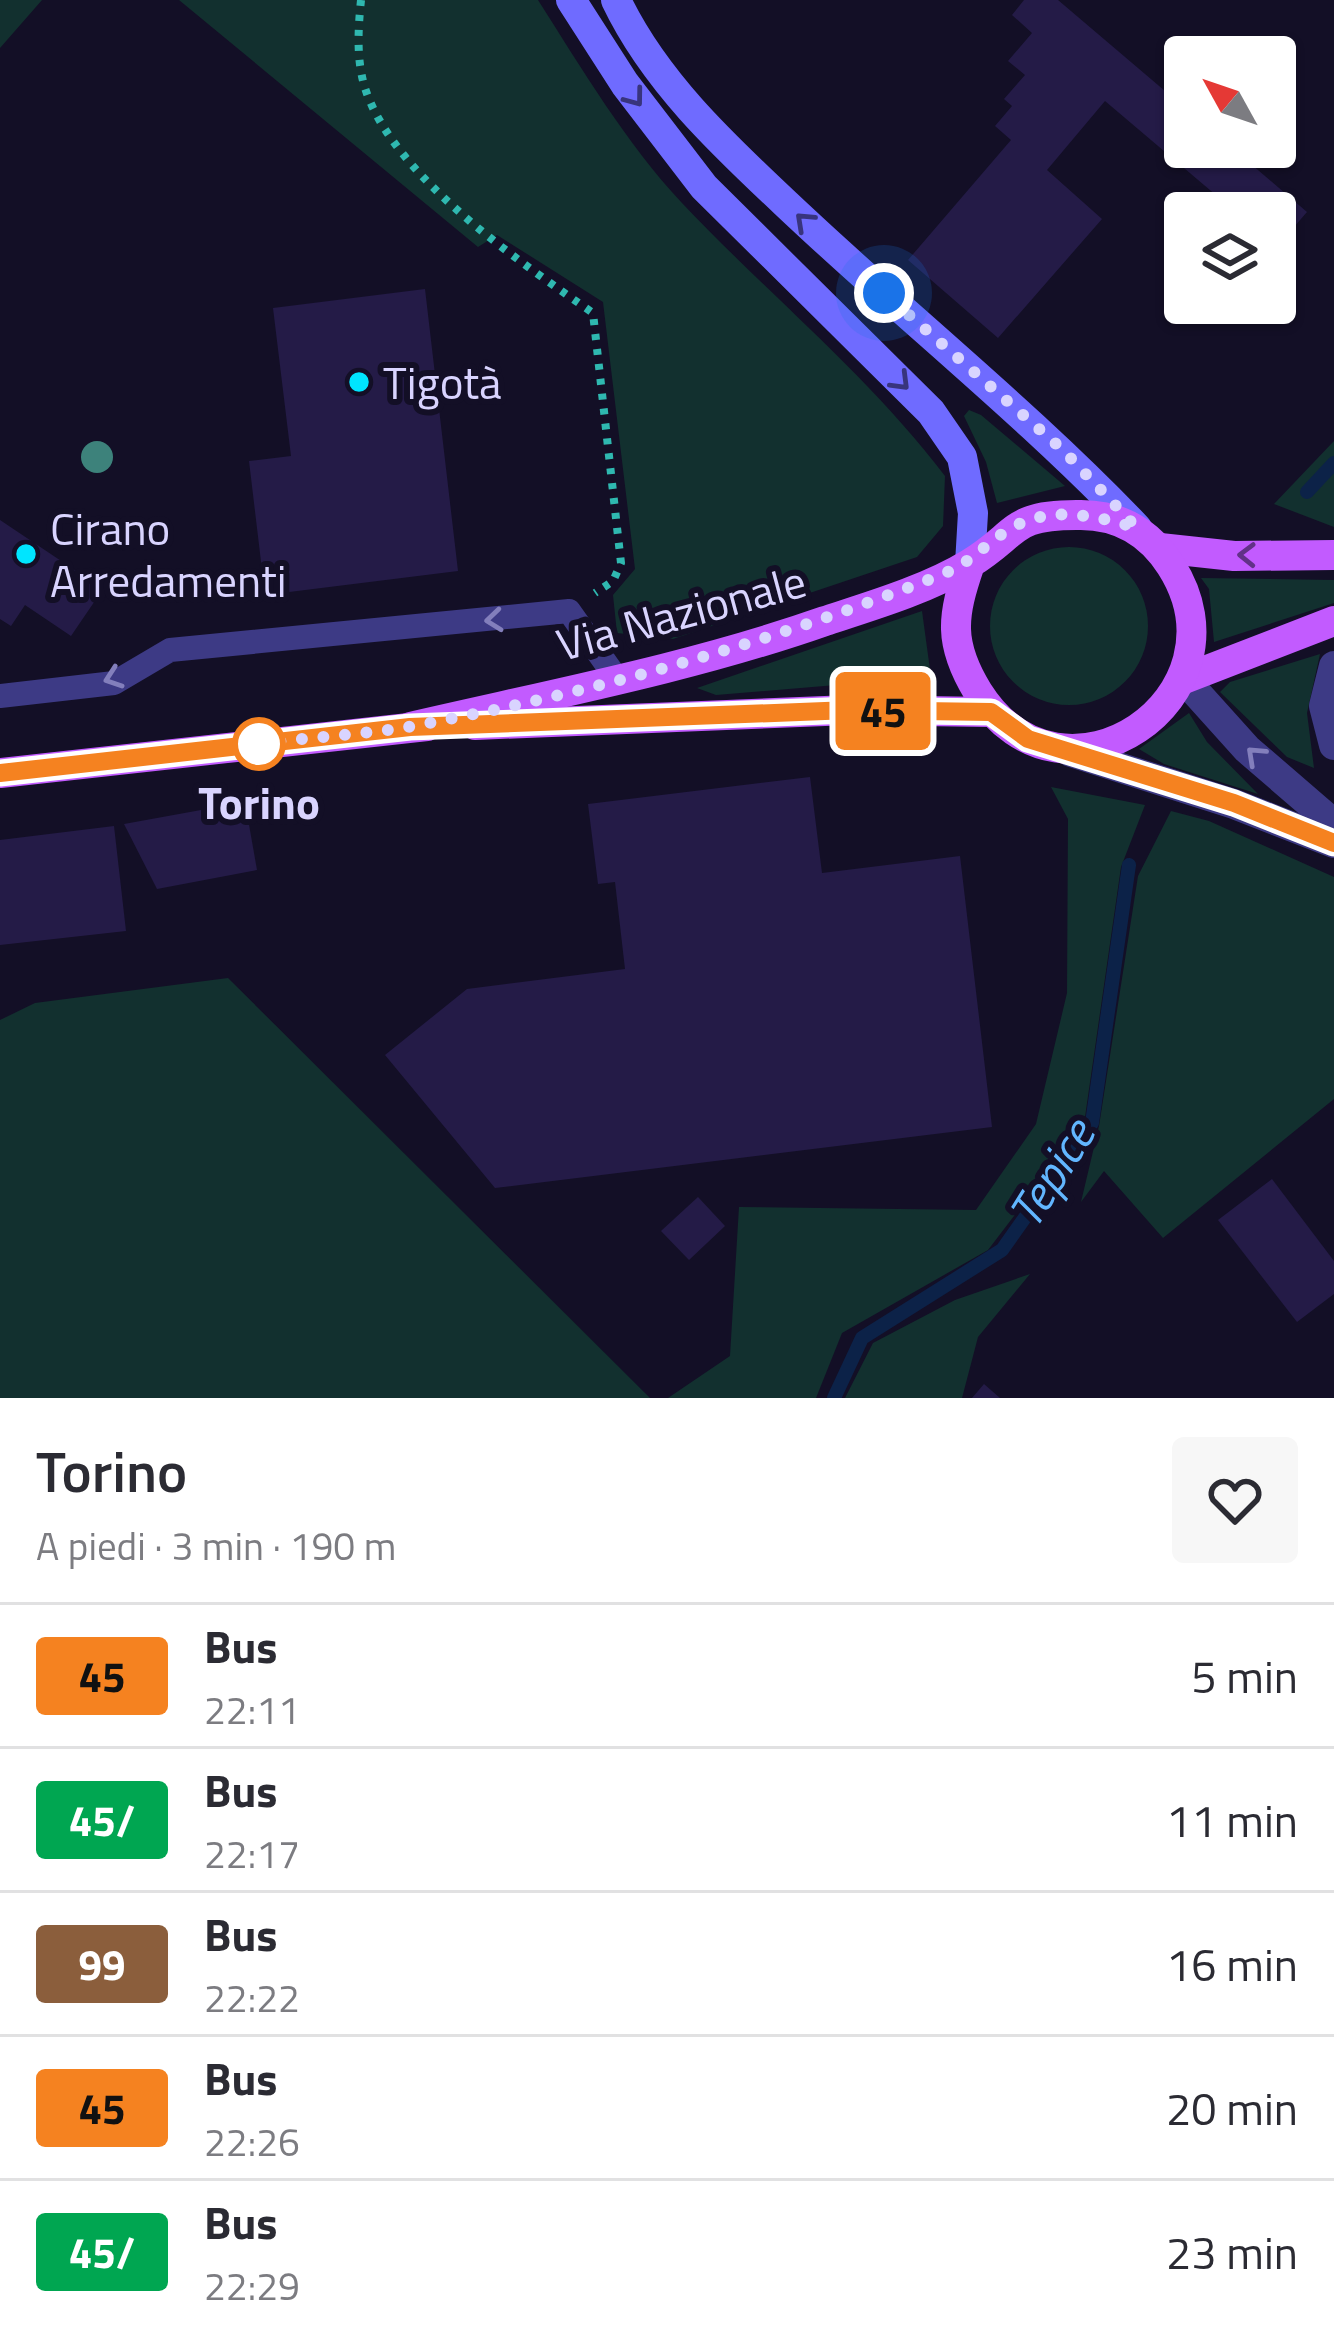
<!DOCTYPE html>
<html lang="it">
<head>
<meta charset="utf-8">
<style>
	:root { --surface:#fff; --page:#f7f7f7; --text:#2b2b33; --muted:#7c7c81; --line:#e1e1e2 }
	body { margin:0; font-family:"Titillium Web",sans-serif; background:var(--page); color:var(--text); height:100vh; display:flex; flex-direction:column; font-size:45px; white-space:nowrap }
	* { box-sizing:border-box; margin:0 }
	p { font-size:39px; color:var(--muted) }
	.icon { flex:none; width:66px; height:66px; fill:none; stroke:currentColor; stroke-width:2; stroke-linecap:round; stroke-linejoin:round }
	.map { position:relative; height:1398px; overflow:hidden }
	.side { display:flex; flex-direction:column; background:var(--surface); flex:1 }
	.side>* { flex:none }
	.badge { padding:0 24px; border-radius:9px; font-size:42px; line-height:78px }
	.needle { width:78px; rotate:310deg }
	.fabs { position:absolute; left:1164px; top:36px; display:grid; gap:24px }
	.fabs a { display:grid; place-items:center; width:132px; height:132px; border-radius:12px; background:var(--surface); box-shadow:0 3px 9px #0004; font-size:60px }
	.you { position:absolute; width:60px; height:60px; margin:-30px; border:9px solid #fff; border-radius:50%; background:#1a73e8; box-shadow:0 0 0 18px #1a73e833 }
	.map>.badge { position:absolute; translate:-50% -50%; box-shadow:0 0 0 6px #fff }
	.round { display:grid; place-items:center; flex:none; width:126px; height:126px; border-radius:12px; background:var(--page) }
	.summary { display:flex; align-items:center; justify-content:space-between; height:204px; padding:0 36px }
	h1 { font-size:57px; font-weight:600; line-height:90px }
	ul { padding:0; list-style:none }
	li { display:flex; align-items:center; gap:36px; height:144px; padding:0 36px; border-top:3px solid var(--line) }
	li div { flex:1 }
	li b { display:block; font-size:45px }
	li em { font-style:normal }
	li .badge { min-width:132px; font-weight:700; text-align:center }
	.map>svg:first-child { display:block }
</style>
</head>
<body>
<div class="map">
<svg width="1334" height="1398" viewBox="0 0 1334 1398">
	<rect width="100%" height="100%" fill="#130f26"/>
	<g fill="#12302f">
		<polygon points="0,0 42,0 0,48"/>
		<path d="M179,0H538C582,69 626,143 682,203C769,295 868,375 945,476L943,526L917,557L673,639L617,633L613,595L635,569L603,302L497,235L478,247Z"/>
		<polygon points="969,410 981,415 1065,486 997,503 986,462 964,416"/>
		<polygon points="1334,441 1334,527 1274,504"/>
		<circle cx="1069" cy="626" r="79"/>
		<polygon points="1201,578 1334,580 1334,603 1214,642 1209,589"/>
		<polygon points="922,611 931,677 716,695 697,688"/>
		<polygon points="1320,654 1307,713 1314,768 1287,757 1220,692 1230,682"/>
		<polygon points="1189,713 1207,742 1258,794 1164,764 1139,749"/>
		<polygon points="1051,787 1145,805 1121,867 1084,1124 988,1250 842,1333 816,1398 668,1398 730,1356 739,1207 976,1210 1036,1124 1067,993 1068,819"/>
		<polygon points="1171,811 1209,821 1334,877 1334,1099 1163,1238 1104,1171 1081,1202 1099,1126 1138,876"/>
		<polygon points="228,978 650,1398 0,1398 0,1020 35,1003"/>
		<polygon points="1030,1274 978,1337 962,1398 845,1398 873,1343 955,1300"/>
	</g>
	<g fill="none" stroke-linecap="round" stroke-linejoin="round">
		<g stroke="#0c2248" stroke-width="14">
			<polyline points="1307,492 1334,463"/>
			<polyline points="834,1398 862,1338 1002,1250 1092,1123 1129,865"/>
		</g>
	</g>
	<g fill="#241b47">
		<polygon points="1024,0 1058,0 1185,108 1185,147 1231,147 1307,212 1275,249 1275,213 1237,213 1105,101 1047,170 1102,219 998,338 908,260 1011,140 995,126 1012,106 1004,99 1025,75 1008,61 1032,33 1012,15"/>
		<polygon points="425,289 458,571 265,595 249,461 291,456 273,308"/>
		<polygon points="0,520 103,589 71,636 25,605 11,626 0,619"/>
		<polygon points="810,777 822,873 960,856 992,1127 495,1188 385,1055 467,989 625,969 615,882 598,884 588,804"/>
		<polygon points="245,802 257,870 157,889 124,824"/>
		<polygon points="114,826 126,931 0,945 0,840"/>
		<polygon points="1272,1179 1334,1261 1334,1294 1297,1322 1218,1220"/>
		<polygon points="698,1197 725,1226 689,1260 661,1231"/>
		<polygon points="984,1384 1000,1398 972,1398"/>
	</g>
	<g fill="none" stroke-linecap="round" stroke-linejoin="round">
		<path stroke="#2fb8b0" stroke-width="8" stroke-dasharray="6 9" stroke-linecap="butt" d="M361,0C358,30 356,62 366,91C396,178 520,262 593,313L621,563L613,581L595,593"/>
		<polyline stroke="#3d3a85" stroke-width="24" points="0,696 114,683 170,650 569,611 617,679"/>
		<g stroke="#3d3a85" stroke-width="30">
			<polyline points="1334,666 1324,706 1334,745"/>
			<polyline points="1184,679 1247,749 1334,824"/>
			<polyline points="1071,752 1234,804 1334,843"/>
		</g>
		<g stroke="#6f6bff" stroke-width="30">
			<polyline points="571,0 625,84 704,187 931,412 962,457 973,513 970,564"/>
			<path d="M616,0C657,86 731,152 799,216C911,321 1031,417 1137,528"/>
		</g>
		<g stroke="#c25bff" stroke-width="30">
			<polyline points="1160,548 1234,556 1334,555"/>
			<polyline points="1184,679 1334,621"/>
			<polyline points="475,725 850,710 991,712"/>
			<path d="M410,727C548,695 691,668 825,621C871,606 928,589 969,564C1020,533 1009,514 1081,515C1120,515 1150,533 1171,566C1254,696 1063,827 978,692C948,643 952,616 970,564"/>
			<polyline points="0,773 427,726"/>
		</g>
	</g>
	<circle fill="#3d827b" cx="97" cy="457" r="16"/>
	<defs><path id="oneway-chevron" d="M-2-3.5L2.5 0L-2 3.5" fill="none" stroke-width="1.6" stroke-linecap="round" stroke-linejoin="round" transform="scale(3)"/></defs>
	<g stroke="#38347d">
		<use href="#oneway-chevron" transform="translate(635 98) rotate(53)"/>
		<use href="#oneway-chevron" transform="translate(804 221) rotate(-137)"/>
		<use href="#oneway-chevron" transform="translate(901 382) rotate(45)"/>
	</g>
	<use stroke="#623188" href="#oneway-chevron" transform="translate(1247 555) rotate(-179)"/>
	<g stroke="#837fbc">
		<use href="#oneway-chevron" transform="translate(494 620) rotate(174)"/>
		<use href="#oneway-chevron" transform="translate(113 678) rotate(161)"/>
		<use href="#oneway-chevron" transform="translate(1255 755) rotate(-137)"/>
	</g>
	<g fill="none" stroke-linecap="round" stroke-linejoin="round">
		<g stroke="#fff" stroke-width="27">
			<polyline id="line" points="0,773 410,727 850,710 991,712 1028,739 1234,803 1334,843"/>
		</g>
		<use href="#line" stroke="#f58220" stroke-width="18"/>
		<path stroke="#d9d4ff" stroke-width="12" stroke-dasharray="0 21.6" d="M259,744C310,737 362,735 413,726C592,693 769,643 938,576C970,564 979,549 1005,532C1047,504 1093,515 1137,528L1062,449L884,293"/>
	</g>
	<g fill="#00e5ff" stroke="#130f26" stroke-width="4.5">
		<circle cx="359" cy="382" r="12"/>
		<circle cx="26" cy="554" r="12"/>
	</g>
	<circle fill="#fff" stroke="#f58220" stroke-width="6" cx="259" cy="744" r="24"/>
	<g text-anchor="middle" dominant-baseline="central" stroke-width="12" stroke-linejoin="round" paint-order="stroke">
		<g font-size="45" fill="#d9d4ff" stroke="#130f26" text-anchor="start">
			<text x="383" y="382">Tigotà</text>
			<text x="50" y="528">Cirano<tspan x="50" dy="52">Arredamenti</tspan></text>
		</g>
		<g font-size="45" fill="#d9d4ff" stroke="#130f26">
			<text transform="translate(681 612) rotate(-15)">Via Nazionale</text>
		</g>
		<g font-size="45" font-weight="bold" fill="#d9d4ff" stroke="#130f26">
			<text x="259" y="802">Torino</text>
		</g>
		<g font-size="48" font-style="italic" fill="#62b6ff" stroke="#130f26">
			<text transform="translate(1051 1173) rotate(-58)">Tepice</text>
		</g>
	</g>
</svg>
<div class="fabs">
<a><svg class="needle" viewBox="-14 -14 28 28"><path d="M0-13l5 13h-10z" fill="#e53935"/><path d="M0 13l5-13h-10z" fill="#7c7c81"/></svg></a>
<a><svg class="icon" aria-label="layers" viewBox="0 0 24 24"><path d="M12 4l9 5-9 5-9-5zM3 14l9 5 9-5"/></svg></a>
</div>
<div class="you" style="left:884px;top:293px"></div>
<b class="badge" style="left:883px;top:711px;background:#f58220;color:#111">45</b>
</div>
<section class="side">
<div class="summary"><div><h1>Torino</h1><p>A piedi · 3 min · 190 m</p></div><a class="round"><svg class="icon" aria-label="heart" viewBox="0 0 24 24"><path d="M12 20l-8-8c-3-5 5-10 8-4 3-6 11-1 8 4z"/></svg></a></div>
<ul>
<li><span class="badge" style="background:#f58220;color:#111">45</span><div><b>Bus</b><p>22:11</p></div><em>5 min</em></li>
<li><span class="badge" style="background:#00a651;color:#fff">45/</span><div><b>Bus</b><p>22:17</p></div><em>11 min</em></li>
<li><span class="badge" style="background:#8b5e3c;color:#fff">99</span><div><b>Bus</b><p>22:22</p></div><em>16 min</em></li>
<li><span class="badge" style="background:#f58220;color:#111">45</span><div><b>Bus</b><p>22:26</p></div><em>20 min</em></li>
<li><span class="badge" style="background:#00a651;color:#fff">45/</span><div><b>Bus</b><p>22:29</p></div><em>23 min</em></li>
</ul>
</section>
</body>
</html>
